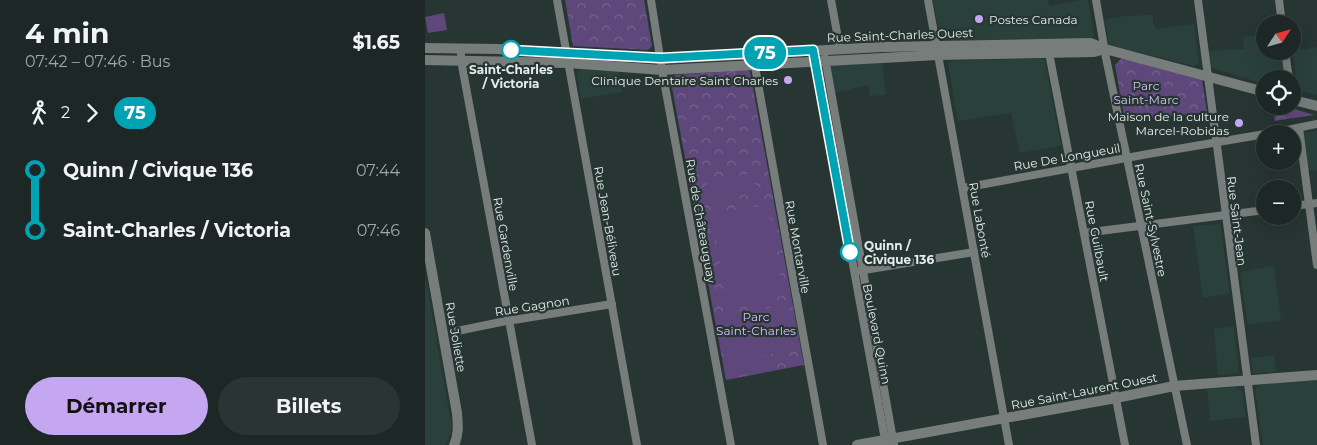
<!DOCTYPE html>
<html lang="fr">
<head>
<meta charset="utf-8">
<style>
	:root { --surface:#1d2826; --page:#2a3432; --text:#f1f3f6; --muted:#a0a6a7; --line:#3b4443; --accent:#c5a7f1 }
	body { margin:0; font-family:Montserrat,sans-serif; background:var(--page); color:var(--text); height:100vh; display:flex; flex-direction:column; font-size:19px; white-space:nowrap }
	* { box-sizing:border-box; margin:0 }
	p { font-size:16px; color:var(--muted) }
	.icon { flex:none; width:28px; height:28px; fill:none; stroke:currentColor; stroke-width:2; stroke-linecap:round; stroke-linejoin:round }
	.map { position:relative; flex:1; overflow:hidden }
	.details { display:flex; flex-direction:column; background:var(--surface); width:425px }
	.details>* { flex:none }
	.badge { padding:0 10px; border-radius:16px; font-size:18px; line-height:32px }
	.needle { width:32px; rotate:54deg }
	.buttons { position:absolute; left:831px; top:15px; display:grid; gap:10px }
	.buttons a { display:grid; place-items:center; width:45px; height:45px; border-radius:50%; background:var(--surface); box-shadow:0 5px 20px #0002,0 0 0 1px var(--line); font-size:25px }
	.map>.badge { position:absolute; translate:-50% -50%; box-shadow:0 0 0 2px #fff }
	.legs { display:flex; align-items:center; gap:8px; height:55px; padding:0 25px; font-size:16px }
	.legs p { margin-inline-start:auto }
	.head { display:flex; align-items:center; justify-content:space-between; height:85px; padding:0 25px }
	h1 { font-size:28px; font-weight:700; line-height:38px }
	.button { display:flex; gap:10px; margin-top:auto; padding:10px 25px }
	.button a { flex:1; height:58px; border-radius:30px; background:var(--accent); color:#111; font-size:20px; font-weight:700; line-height:58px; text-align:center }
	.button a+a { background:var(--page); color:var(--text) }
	ul { padding:0 25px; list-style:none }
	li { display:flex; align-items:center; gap:18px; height:60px; font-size:19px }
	li i { display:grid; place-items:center; width:8px; height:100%; margin:0 6px; background:currentColor }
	li i::after { content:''; width:12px; height:12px; margin:-6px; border:4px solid; border-radius:50%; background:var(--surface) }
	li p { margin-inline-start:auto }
	li:first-child i { background:linear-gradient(#0000 50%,currentColor 0) }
	li:last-child i { background:linear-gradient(currentColor 50%,#0000 0) }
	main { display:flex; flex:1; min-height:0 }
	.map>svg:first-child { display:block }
</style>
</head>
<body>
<main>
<section class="details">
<div class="head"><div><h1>4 min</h1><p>07:42 – 07:46 · Bus</p></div><b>$1.65</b></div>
<div class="legs"><svg class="icon" aria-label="walk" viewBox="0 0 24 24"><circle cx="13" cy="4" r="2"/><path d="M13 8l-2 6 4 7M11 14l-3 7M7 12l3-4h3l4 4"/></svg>2<svg class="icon" aria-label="forward" viewBox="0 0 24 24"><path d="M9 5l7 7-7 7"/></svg><b class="badge" style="background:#00a3b4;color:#fff">75</b></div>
<ul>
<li><i style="color:#00a3b4"></i><b>Quinn / Civique 136</b><p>07:44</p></li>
<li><i style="color:#00a3b4"></i><b>Saint-Charles / Victoria</b><p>07:46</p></li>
</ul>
<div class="button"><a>Démarrer</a><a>Billets</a></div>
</section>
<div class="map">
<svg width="892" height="445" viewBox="0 0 892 445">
	<defs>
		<pattern id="park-crowns" width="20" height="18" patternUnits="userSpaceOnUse" patternTransform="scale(1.25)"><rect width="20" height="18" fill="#5e487b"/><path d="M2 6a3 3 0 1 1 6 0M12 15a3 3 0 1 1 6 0" fill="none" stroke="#75638e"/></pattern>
	</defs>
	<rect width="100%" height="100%" fill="#273632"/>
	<g fill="#2a413b">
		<polygon points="508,0 623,0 625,6 654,0 663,0 669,35 665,39 520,40 515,37"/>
		<polygon points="728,15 728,23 732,29 769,24 774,63 770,66 684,45 680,20 699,16"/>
		<polygon points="840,34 840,51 856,51 860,79 840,79 840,84 784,67 782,51 794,50 819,49 818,37"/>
		<polygon points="892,47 892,95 872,90 868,51"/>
		<polygon points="616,58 620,61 636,146 595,153 586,113 533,121 523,64 526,61"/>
		<polygon points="457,63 461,95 445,96 443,85 409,93 405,68 408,64"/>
		<polygon points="157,69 194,72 197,92 156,99 152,73"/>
		<polygon points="892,131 892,170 883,171 877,133"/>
		<polygon points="795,224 805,293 778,298 768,226"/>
		<polygon points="849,266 856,320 823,325 815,272"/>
		<polygon points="0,277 12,340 11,340 27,427 24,438 20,445 0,445"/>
		<polygon points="809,326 814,373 793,375 789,329"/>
		<polygon points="849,355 851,372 828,373 826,358"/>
		<polygon points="892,379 892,445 838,445 830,389 834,385"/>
		<polygon points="810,387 817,391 821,417 785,421 782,389"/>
	</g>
	<g fill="url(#park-crowns)">
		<polygon points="140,0 219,0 227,46 223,50 148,46"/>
		<polygon points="697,58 777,80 782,112 700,121 690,65"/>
		<polygon points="322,70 325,72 379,365 301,380 246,82 247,79 251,75"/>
		<polygon points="851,106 860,106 889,115 849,121"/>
	</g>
	<g fill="#5e487b">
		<polygon points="19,13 22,30 3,33 0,17"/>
		<polygon points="328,173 332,192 304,197 300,178"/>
		<polygon points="295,179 299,199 285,201 281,182"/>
		<polygon points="342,205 358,296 303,305 287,214"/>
		<polygon points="364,304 373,349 336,356 339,371 303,377 292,318"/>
	</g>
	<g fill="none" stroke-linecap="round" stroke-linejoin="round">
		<g stroke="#767d7b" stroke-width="8">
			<polyline points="132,0 212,445"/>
			<polyline points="226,0 237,70 306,445"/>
			<polyline points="406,0 415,49"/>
			<polyline points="503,0 584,445"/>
			<polyline points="671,0 681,58 762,445"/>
			<polyline points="773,0 831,445"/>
			<polyline points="854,0 857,24"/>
			<polyline points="36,48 36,60 107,445"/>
			<polyline points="623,48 700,445"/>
			<polyline points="860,51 864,79"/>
			<polyline points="390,57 461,445"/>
			<polyline points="400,58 469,445"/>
			<polyline points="329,61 398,445"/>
			<polyline points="874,128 892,265"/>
			<polyline points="842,134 892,124"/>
			<polyline points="538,188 723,154 840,134"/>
			<polyline points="868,206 892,203"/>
			<polyline points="659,233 840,210"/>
			<polyline points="433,271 549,252"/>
			<polyline points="32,331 76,322 187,304"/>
		</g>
		<g stroke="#767d7b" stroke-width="10">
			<polyline points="0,48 73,49 236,59 457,47 666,43 680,49 840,92"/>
			<polyline points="0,60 143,63 237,70 513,55 669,52 680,49"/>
			<polyline points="868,100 892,106"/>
			<path d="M0,233L32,413C33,425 34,434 29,445"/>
			<polyline points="432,445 691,398 749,386 892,375"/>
		</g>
	</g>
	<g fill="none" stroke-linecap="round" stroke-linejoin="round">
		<g stroke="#fff" stroke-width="11">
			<polyline id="line-1" points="86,50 236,58 388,50 425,252"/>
		</g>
		<use href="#line-1" stroke="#00a3b4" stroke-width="8"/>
	</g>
	<g fill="#c5a7f1" stroke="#273632" stroke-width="2">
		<circle cx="554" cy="19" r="5"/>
		<circle cx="363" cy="80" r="5"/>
		<circle cx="814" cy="123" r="5"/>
	</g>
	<g fill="#fff" stroke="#00a3b4" stroke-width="2.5">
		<circle cx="86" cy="50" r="9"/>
		<circle cx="425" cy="252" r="9"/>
	</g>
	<g text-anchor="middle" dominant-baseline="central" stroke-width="4.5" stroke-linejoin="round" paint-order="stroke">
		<g font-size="12" fill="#e3ece9" stroke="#273632" text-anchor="end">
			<text x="564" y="19" text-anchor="start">Postes Canada</text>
			<text x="353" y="80">Clinique Dentaire Saint Charles</text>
			<text x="804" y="116">Maison de la culture<tspan x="804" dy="14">Marcel-Robidas</tspan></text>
		</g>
		<g font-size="12" fill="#e3ece9" stroke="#273632">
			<text transform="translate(475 35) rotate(-2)">Rue Saint-Charles Ouest</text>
			<text transform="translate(642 157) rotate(-10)">Rue De Longueuil</text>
			<text transform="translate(555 220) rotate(80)">Rue Labonté</text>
			<text transform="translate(726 220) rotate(78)">Rue Saint-Sylvestre</text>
			<text transform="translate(183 221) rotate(80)">Rue Jean-Béliveau</text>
			<text transform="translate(276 221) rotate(80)">Rue de Châteauguay</text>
			<text transform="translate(812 221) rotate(83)">Rue Saint-Jean</text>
			<text transform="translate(672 241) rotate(79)">Rue Guilbault</text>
			<text transform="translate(81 244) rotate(80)">Rue Gardenville</text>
			<text transform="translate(373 247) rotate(80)">Rue Montarville</text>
			<text transform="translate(107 306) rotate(-9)">Rue Gagnon</text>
			<text transform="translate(452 334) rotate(79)">Boulevard Quinn</text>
			<text transform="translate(31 337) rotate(80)">Rue Joliette</text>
			<text transform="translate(659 391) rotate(-11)">Rue Saint-Laurent Ouest</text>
		</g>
		<g font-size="12" font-weight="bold" fill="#e3ece9" stroke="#273632">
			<text x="86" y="69">Saint-Charles<tspan x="86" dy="14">/ Victoria</tspan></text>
			<text x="439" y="245" text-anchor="start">Quinn /<tspan x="439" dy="14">Civique 136</tspan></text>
		</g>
		<g font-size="12" fill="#d8c1fb" stroke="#273632">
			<text x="721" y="85">Parc<tspan x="721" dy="14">Saint-Marc</tspan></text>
			<text x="331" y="316">Parc<tspan x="331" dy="14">Saint-Charles</tspan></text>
		</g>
	</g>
</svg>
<div class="buttons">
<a><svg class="needle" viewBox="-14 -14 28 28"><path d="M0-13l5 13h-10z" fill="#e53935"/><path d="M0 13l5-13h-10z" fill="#a0a6a7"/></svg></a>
<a><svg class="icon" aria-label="locate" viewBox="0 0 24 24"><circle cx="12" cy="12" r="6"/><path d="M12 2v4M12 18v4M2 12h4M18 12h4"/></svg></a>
<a>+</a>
<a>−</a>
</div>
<b class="badge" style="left:340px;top:53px;background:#00a3b4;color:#fff">75</b>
</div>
</main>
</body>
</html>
